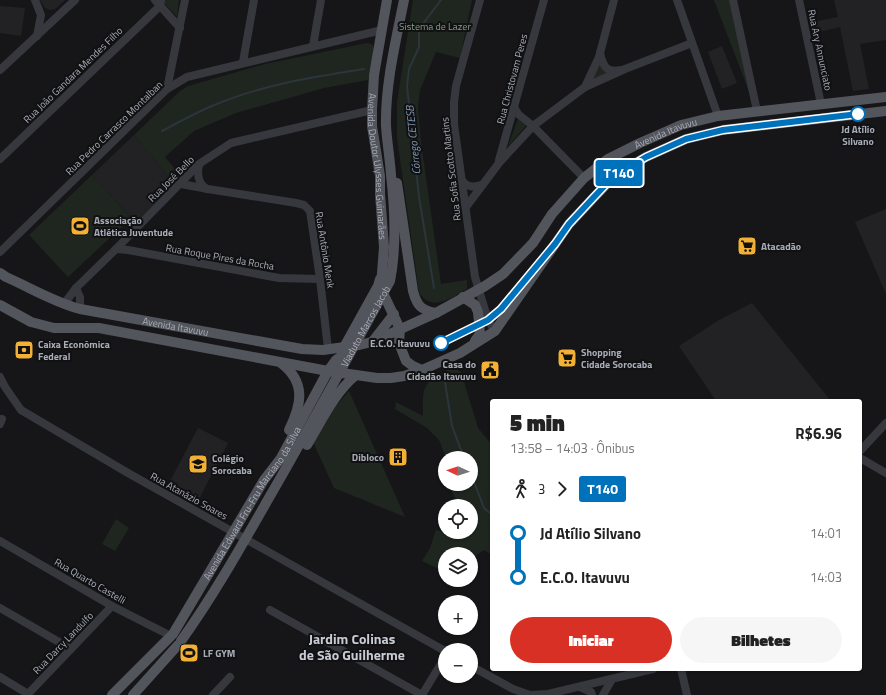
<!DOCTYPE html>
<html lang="pt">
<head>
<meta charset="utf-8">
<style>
	:root { --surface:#fff; --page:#f6f6f6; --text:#222; --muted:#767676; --accent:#d93025 }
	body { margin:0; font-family:"Titillium Web",sans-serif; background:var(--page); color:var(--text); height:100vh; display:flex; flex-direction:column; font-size:15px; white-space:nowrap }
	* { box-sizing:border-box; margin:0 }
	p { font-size:13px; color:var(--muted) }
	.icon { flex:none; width:22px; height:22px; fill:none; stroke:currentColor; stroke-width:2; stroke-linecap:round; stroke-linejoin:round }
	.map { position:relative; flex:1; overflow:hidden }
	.drawer { position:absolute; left:490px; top:399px; width:372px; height:272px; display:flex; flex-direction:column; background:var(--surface); border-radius:4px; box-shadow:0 1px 3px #0004 }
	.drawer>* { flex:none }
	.badge { padding:0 8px; border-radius:3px; font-size:14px; line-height:26px }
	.needle { width:26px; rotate:273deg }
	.tools { position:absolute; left:438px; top:451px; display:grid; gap:8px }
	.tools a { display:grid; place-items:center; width:40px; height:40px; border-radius:50%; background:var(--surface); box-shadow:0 1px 3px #0004; font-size:20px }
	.map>.badge { position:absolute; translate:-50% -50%; box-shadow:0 0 0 2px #fff }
	.legs { display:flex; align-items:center; gap:6px; height:44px; padding:0 20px; font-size:13px }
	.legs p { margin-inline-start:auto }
	.overview { display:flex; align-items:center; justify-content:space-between; height:68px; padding:0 20px }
	h1 { font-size:22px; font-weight:800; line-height:30px }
	.primary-button { display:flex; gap:8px; margin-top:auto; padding:8px 20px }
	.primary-button a { flex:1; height:46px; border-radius:24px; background:var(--accent); color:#fff; font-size:16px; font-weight:800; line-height:46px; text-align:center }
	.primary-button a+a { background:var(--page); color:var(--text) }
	ul { padding:0 20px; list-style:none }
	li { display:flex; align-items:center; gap:14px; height:44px; font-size:15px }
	li i { display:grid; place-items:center; width:6px; height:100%; margin:0 5px; background:currentColor }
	li i::after { content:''; width:10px; height:10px; margin:-5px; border:3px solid; border-radius:50%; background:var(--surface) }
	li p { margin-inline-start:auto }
	li:first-child i { background:linear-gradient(#0000 50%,currentColor 0) }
	li:last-child i { background:linear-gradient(currentColor 50%,#0000 0) }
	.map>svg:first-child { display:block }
</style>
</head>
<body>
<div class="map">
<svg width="886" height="695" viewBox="0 0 886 695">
	<rect width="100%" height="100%" fill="#161618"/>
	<g fill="#222225">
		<polygon points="40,0 65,0 55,9 50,10 45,8"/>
		<polygon points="834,0 886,0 886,40 860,44 869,89 853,91 840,27 815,33 813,22 838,17"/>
		<polygon points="0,6 25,8 21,36 0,33"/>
		<polygon points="722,46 737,83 722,89 708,52"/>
		<polygon points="134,135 174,184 136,223 92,175"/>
		<polygon points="886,209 886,294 855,222"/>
		<polygon points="752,303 831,401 716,401 679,346 719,320"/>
		<polygon points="198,428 228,443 198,501 168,485"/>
	</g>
	<g fill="#1e261f">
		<polygon points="164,0 179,0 177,17 164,3"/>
		<path d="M413,0H472L460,58L436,52L420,90L418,107L421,142L441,284L467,280V289C451,298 431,313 419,292L397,138V102Z"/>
		<polygon points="714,0 730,0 753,102"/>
		<polygon points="367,43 372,44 374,49 368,80 324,88 236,113 194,131 165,157 182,177 174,184 134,135 180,91 188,86 265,64"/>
		<polygon points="600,64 610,73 590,82"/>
		<polygon points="518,119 526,126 508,146"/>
		<polygon points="92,175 131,218 68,277 29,235"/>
		<path d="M453,367L461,372L478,428L492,445V555L484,550L471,559V554H445V572L422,561L430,548L436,530L463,537L469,532H471V506H460L449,487V484H471V458H446L439,440L427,428L395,409L396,402L423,416C422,382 424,383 453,367Z"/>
		<polygon points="349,391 405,517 334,488 313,442 336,406"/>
		<polygon points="116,519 129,528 115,551 102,544"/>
	</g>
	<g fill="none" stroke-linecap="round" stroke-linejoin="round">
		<g stroke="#2c353c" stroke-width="2">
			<path d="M162,131C179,122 195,113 212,106C261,85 313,77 364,69"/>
			<polyline points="434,288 419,197 407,86 409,69 419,47 419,29 441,0"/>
			<polyline points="444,376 452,426 464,458"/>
			<polyline points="471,474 484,508 492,515"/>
		</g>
		<g stroke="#37383d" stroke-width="8">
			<polyline points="35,0 41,15 37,36"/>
			<polyline points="155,0 180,28"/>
			<polyline points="480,0 456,86 454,102 454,124 475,277 488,320 495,331"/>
			<polyline points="677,0 718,116"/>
			<polyline points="733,0 757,111"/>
			<polyline points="799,0 821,104"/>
			<polyline points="313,46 321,0"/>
			<path d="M600,53C603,66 606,73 621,70"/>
			<polyline points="243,62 254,0"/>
			<polyline points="0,70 75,0"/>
			<polyline points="585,87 599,57 614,0"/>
			<polyline points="167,89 185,0"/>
			<polyline points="514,107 518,114 533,126 584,178"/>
			<polyline points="0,159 160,6 161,0"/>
			<polyline points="499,160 544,0"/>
			<path d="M199,165C197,174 198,184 207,189"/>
			<path d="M462,180C467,188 474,187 482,185"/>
			<polyline points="181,184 208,189 296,203 304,205 310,211 320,279 328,349"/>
			<polyline points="466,207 499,163 533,126 585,87 625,69 692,43"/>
			<polyline points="116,249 128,250 279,278 320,279"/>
			<polyline points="0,252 167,89 187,77 382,30"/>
			<polyline points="76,288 80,297 80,309"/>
			<polyline points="64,304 76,288 116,249 199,164 231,143 372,110"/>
			<polyline points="0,377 5,387 21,410 128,473 445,651"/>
			<polyline points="0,424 2,419"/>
			<polyline points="860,451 886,423"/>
			<polyline points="860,458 886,473"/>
			<polyline points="0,541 112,606 171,636"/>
			<polyline points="0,608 71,649"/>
			<polyline points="270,610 422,695"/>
			<polyline points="471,666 513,689 530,695 548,694 653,669"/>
			<polyline points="681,669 687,695"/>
			<polyline points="0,677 28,694"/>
			<polyline points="580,687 591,692 592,695"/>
			<polyline points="27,695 112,606"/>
			<polyline points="213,695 230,677"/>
			<polyline points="422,695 445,657"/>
			<polyline points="603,695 612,679"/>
		</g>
		<g stroke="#53555c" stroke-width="10">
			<path id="s1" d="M387,0L374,75L372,110V126L380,176V194L384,247L381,286L383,293L400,329L399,343L406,361L413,366L422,370"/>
			<path d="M397,183L413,291C417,306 421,310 436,313"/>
			<path id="s2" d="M0,273L6,277C31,288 54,302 80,309L302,349L323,350L359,345L372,342L436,313L485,286L503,274L533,243L552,214L584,178L608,159L640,143L681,125L718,116L886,97"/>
			<polyline points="463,297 475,305 478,312 480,334 475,341"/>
			<polyline points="0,305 31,322 54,328 99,328 328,371 377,378 391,378 404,376 422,370 460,353 495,331 569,224 614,176 646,157 686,139 723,130 886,111"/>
			<polyline points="373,341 394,314"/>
			<polyline points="342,351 378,286 380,279"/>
			<path d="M281,363C306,382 302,404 289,430"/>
			<path d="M307,445C321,422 334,393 356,375"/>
			<path id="s3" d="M173,634L264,480L281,458L328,371L336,360L351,349"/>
			<path id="s4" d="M181,641C214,595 242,545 270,496C311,425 350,353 390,281C397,246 395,210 391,175C390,159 387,142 386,126C385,85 396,40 404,0"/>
			<polyline points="112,695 171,636"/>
			<polyline points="133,695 178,645"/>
		</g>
	</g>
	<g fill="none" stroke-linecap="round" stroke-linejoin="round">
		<g stroke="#fff" stroke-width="9">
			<polyline id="line-1" points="441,343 488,320 501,309 555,244 569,224 594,197 614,176 646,157 686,139 723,130 858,114"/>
		</g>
		<use href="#line-1" stroke="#0072bc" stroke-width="6"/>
	</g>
	<defs>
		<g id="stadium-square" transform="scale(1)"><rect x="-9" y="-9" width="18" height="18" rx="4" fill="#f2b134" stroke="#111113"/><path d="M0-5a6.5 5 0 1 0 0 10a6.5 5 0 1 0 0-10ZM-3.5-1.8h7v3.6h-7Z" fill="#111"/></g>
		<g id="supermarket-square" transform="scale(1)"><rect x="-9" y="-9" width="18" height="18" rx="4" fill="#f2b134" stroke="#111113"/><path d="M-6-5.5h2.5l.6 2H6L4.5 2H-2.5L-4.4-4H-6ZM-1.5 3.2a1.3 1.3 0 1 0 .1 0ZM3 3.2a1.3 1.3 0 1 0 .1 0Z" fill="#111"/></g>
		<g id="bank-square" transform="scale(1)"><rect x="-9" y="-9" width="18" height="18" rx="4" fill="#f2b134" stroke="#111113"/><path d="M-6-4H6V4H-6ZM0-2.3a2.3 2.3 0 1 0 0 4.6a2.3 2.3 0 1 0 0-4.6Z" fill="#111"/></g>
		<g id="civic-square" transform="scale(1)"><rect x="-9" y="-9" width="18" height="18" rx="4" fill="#f2b134" stroke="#111113"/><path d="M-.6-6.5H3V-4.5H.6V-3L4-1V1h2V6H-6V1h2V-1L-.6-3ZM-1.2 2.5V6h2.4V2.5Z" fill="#111"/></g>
		<g id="building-square" transform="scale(1)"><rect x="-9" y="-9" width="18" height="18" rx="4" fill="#f2b134" stroke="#111113"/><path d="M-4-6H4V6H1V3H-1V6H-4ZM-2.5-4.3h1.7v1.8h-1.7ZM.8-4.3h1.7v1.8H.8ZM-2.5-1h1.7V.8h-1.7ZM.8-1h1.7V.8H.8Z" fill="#111"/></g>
		<g id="school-square" transform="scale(1)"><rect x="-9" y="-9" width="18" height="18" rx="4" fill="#f2b134" stroke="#111113"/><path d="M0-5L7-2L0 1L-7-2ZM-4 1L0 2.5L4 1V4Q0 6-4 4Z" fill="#111"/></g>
	</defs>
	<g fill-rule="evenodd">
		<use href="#stadium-square" x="80" y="226"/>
		<use href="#supermarket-square" x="747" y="246"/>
		<use href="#bank-square" x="24" y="350"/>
		<use href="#supermarket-square" x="567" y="358"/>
		<use href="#civic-square" x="490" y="370"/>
		<use href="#building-square" x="398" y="457"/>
		<use href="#school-square" x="198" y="464"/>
		<use href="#stadium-square" x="189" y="653"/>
	</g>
	<g fill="#fff" stroke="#0072bc" stroke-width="2">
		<circle cx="858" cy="114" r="7"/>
		<circle cx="441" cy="343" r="7"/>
	</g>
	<g text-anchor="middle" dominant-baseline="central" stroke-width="4" stroke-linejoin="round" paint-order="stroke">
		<g font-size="10" fill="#7fa381" stroke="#111113">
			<text x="435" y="26">Sistema de Lazer</text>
		</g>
		<g font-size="10" fill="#a8adb8" stroke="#111113">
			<text transform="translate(820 50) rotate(78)">Rua Ary Annunciato</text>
			<text transform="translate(73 75) rotate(-44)">Rua João Gandara Mendes Filho</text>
			<text transform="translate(512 79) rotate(-75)">Rua Christovam Peres</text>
			<text transform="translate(114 128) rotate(-44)">Rua Pedro Carrasco Montalban</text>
			<text stroke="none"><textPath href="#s2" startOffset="752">Avenida Itavuvu</textPath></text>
			<text stroke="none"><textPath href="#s1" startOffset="168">Avenida Doutor Ulysses Guimarães</textPath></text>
			<text transform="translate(451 169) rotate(-97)">Rua Sofia Scotto Martins</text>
			<text transform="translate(171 179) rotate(-45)">Rua José Bello</text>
			<text transform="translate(325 250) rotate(81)">Rua Antônio Menk</text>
			<text transform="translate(220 257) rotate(10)">Rua Roque Pires da Rocha</text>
			<text stroke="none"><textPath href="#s2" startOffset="185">Avenida Itavuvu</textPath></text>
			<text stroke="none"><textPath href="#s4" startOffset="365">Viaduto Marcos Jacob</textPath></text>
			<text transform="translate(189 496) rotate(29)">Rua Atanázio Soares</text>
			<text stroke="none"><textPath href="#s3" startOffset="153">Avenida Edward Fru-Fru Marciano da Silva</textPath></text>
			<text transform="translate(90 581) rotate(30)">Rua Quarto Castelli</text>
			<text transform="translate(63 643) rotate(-46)">Rua Darcy Landulfo</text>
		</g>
		<g font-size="10" font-weight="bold" fill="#a8adb8" stroke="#111113">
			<text x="858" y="129">Jd Atílio<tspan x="858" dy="12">Silvano</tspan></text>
			<text x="430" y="343" text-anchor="end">E.C.O. Itavuvu</text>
		</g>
		<g font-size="10" font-weight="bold" fill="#a8adb8" stroke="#111113" text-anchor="start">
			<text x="94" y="220">Associação<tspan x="94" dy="12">Atlética Juventude</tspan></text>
			<text x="761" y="246">Atacadão</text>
			<text x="38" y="344">Caixa Econômica<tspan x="38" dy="12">Federal</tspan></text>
			<text x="581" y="352">Shopping<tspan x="581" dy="12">Cidade Sorocaba</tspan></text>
			<text x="476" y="364" text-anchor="end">Casa do<tspan x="476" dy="12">Cidadão Itavuvu</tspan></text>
			<text x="384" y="457" text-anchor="end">Dibloco</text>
			<text x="212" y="458">Colégio<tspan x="212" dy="12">Sorocaba</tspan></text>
			<text x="203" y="653">LF GYM</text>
		</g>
		<g font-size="11" font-style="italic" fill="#7f9bb3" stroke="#111113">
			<text transform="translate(413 140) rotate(-96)">Córrego CETESB</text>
		</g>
		<g font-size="14" font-weight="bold" fill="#c9ccd4" stroke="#111113">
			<text x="352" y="638">Jardim Colinas<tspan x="352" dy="16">de São Guilherme</tspan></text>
		</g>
	</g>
</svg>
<div class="tools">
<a><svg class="needle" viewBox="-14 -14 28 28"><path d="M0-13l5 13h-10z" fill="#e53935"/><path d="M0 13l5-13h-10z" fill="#767676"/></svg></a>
<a><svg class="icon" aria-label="locate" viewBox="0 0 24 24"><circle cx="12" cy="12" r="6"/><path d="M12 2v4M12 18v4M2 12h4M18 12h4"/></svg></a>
<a><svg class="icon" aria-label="layers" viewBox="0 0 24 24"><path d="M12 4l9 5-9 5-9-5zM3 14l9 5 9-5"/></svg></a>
<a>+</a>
<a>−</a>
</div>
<b class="badge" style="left:619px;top:173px;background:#0072bc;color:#fff">T140</b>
<section class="drawer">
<div class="overview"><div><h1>5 min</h1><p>13:58 – 14:03 · Ônibus</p></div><b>R$6.96</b></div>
<div class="legs"><svg class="icon" aria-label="walk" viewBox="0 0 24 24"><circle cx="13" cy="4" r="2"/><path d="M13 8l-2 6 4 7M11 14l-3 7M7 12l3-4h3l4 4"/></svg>3<svg class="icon" aria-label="forward" viewBox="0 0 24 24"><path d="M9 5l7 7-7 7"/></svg><b class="badge" style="background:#0072bc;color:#fff">T140</b></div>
<ul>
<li><i style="color:#0072bc"></i><b>Jd Atílio Silvano</b><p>14:01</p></li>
<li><i style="color:#0072bc"></i><b>E.C.O. Itavuvu</b><p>14:03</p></li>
</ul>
<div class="primary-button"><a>Iniciar</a><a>Bilhetes</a></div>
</section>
</div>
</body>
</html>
